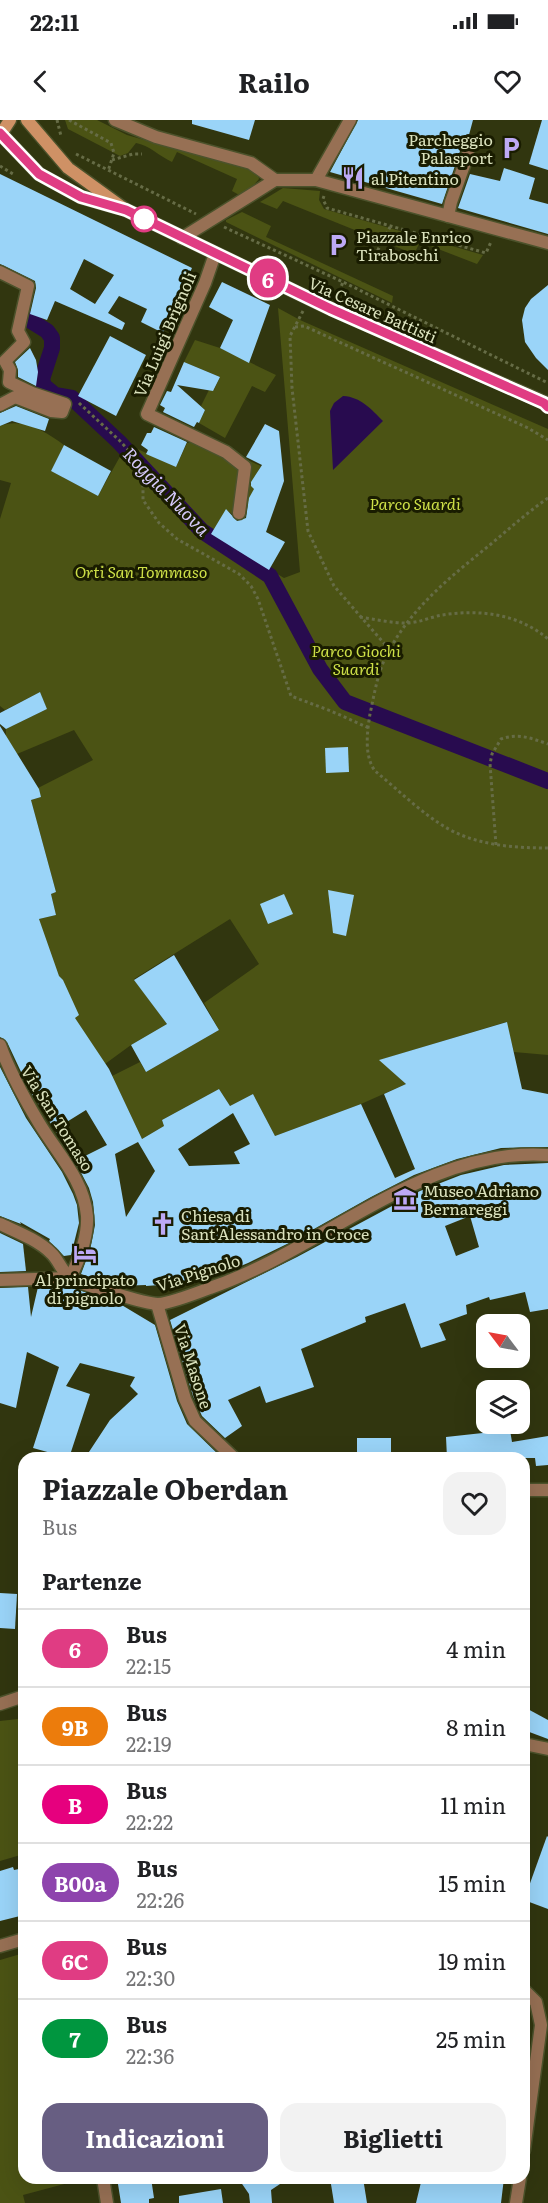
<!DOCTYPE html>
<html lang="it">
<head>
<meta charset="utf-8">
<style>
	:root { --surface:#fff; --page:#f2f2f2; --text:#202124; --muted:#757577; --line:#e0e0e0; --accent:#675e82 }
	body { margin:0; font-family:Literata,serif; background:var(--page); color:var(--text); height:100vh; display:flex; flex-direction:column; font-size:22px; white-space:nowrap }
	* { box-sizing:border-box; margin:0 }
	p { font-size:20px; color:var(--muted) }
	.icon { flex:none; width:33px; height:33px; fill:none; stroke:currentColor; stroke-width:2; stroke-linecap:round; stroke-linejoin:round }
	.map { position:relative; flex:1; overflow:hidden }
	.side { position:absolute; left:18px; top:1332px; width:512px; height:732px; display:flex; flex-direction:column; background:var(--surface); border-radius:18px; box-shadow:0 6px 24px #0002 }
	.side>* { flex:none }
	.badge { padding:0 12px; border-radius:20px; font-size:21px; line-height:39px }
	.needle { width:39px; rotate:302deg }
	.controls { position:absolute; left:476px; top:1194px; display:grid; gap:12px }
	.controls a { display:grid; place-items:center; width:54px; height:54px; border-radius:12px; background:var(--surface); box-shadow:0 6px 24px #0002; font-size:30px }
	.map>.badge { position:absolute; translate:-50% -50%; box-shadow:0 0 0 3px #fff }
	h2 { padding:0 24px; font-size:22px; line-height:54px }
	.round { display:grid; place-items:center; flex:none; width:63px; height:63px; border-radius:18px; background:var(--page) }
	.head { display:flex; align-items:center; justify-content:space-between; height:102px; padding:0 24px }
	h1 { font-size:28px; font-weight:700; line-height:45px }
	.primary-button { display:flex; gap:12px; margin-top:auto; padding:12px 24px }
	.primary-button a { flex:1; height:69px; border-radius:18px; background:var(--accent); color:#fff; font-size:24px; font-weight:700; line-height:69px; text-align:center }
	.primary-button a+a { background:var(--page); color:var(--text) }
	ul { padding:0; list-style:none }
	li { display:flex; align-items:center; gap:18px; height:78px; padding:0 24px; border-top:2px solid var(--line) }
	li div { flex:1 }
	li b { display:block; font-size:22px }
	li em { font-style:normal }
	li .badge { min-width:66px; font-weight:700; text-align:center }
	.status { display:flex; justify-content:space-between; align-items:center; height:42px; padding:0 30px; background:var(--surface); direction:ltr }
	.status svg { height:16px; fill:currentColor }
	header { display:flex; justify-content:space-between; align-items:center; height:78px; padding:0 24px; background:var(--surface); font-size:27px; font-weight:700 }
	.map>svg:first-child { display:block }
</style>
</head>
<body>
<div class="status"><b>22:11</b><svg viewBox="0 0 49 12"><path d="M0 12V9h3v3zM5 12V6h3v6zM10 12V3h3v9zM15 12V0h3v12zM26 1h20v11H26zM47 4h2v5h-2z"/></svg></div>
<header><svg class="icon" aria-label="back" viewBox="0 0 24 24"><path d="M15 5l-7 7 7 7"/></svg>Railo<svg class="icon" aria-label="heart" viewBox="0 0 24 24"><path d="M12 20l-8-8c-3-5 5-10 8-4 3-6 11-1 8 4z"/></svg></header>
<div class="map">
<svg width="548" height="2083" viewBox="0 0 548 2083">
	<rect width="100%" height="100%" fill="#31360f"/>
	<g fill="#4b5314">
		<path d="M65,0H97L127,15L257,52L259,59L247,73L241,76L232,71L237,59L177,32L172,42C159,36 149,25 136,23L128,33L120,36L68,9Z"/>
		<polygon points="283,68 320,71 319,80 324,89 483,135 477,144 420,122 414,134 283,81 277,89 260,82"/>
		<polygon points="242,92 271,106 266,117 393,176 392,183 226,102 226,100"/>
		<path d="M278,188L300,200L548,309V935L514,932L506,902L380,940L406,964L361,984L275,1016L253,974L230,986L219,969L162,1000L164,1006L142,1019L112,956L140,942L146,952L219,910L204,883L259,844L230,799L134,859L167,904L131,925L105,944L74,898L40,806L39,799L56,795L51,774L56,772L31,680L41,677L38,668L93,640L74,610L17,634L6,617V609L47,589L40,572L5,590L0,586V399L11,363L0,360V306C23,297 46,312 64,325L51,351L98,376L127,324L176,347L187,323L205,321L261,346L250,364L254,369L242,400L226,390L211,414L284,458L300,452Z"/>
		<polygon points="195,220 220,228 276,255 265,272 252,266 225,318 199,303 205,290 201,286 209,270 214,270 220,257 184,242"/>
		<polygon points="18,1599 24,1644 24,1734 0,1741 0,1601"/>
		<polygon points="24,1833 24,2058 83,2059 23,2075 25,2083 0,2083 0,1840"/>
	</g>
	<path fill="#280b4f" d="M343,276C361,277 371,289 383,301L333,350L330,291L334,283Z"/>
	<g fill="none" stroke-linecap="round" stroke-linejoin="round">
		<polyline stroke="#280b4f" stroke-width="16" points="26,198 47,211 52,218 52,228 42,259 44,266 55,275 72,278 119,322 202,411 270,456 320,549 345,582 548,661"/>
	</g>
	<g fill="#9ad4f8" fill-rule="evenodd">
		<polygon points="192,0 255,0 249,20 192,4"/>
		<polygon points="358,0 473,0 466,26 460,31 442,84 330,52"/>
		<polygon points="542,0 548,0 548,50 529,44"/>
		<polygon points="504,48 535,58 529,79 548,84 548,114 458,88 470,54 500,61"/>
		<path d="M0,54L192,148L163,213L141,202L147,189L119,176L108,193L125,203L122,210L55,181L47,200L30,194L36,168L35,161L0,144ZM84,139L114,155L95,184L70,169Z"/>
		<polygon points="222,162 270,185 249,243 220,228 233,200 209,187"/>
		<polygon points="548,165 548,250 536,238 525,222 522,200 525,188 531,179"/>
		<polygon points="110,216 146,235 116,296 78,276"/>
		<polygon points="30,228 36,240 38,252 36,266 18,257 18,250 15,242"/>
		<polygon points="184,242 220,257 213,271 177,265 205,290 199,303 197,302 194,307 163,292 165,288 160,285 167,271 171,272"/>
		<polygon points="16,286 49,299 45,311 12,301 0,306 0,293"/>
		<polygon points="265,304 279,311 284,361 266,412 285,422 269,450 211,414 226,389 237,401 246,398 249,378 254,369 251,366 251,362 262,345 246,337"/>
		<polygon points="154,307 187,322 176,347 146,334 148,330 141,325 147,313 151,313"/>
		<polygon points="64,325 111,351 98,376 51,351"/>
		<polygon points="40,572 47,589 6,609 0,604 0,593"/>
		<path d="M0,606L39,669L41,677L31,680L56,772L51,774L56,795L39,799L59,856L63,860L79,895L75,898L109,949L142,1019L164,1006L162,1000L219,969L230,986L253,974L275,1016L361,984L395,1058L415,1049L384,974L406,964L379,940L507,902L522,969L548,974V1027L501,1028L457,1039L414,1055L371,1077L289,1123L248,1143L216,1156L186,1160V1163L146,1166V1165L117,1166L81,1154L90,1130L95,1105L93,1082L89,1068L76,1043L30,971L7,922L0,917ZM86,990L107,1025L77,1040L57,1008ZM233,993L250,1024L234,1032L240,1044L189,1046L178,1029ZM138,1022L155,1051L126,1097L115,1034Z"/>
		<polygon points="348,627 349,652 326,653 325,628"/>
		<polygon points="328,770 354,775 346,816 333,813"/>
		<polygon points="284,774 293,794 268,804 260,784"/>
		<polygon points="174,835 219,910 146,952 131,925 167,904 134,860"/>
		<polygon points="0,947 26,998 62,1052 73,1074 77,1085 79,1103 71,1135 64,1136 49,1121 50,1119 20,1102 21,1104 0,1096"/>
		<path d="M548,1043V1189L530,1192L525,1172L490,1180L489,1177L466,1185L467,1194L439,1204L446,1220L421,1228L405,1183L365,1197L366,1202L301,1229L314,1267L266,1283L260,1266L228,1280L242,1306L225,1318L202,1296L193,1276L170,1200L297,1137L420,1071L461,1055L504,1045ZM470,1096L479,1127L456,1136L445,1106Z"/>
		<polygon points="0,1113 23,1124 26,1151 0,1152"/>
		<polygon points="28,1167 31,1197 38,1167 70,1167 120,1184 155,1205 177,1281 187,1304 222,1338 85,1338 110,1300 138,1274 130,1266 135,1257 80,1243 66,1266 90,1274 69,1338 33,1328 59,1247 27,1232 16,1288 0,1283 0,1168"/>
		<polygon points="510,1310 512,1322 548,1316 548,1345 536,1346 535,1338 447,1338 446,1317"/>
		<rect x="357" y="1318" width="34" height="20"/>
		<polygon points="0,1473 17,1474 15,1509 0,1508"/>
		<polygon points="524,1587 548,1600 548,1619 524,1610"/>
		<polygon points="547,1716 548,1717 548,1789 524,1780"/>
		<polygon points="13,1747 14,1750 24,1748 24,1795 0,1801 0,1751"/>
		<polygon points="117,2058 151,2058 154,2078 149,2079 149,2083 121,2083"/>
		<polygon points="238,2058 289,2058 271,2070 272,2083 250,2083 249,2074"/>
		<polygon points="330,2058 363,2058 367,2083 334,2083"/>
		<polygon points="422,2058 459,2058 483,2064 484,2058 504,2058 501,2083 416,2083"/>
		<polygon points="221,2069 223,2083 179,2083 179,2076"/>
	</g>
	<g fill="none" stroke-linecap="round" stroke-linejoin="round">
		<g stroke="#4c522b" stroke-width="15">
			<g id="street">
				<polyline points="115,0 156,17 251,43 275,60"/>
				<polyline points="316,60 350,0"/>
				<polyline points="448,96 451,82 468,34"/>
				<polyline points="182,118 275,60 316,60 548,123"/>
				<polyline points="215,134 205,163 147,294 226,332 245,347 239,393"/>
				<polyline points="0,152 28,166 18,211 24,222 5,241 10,250 9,262 32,273 65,284 62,292 51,291 15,277 0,285"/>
				<path d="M0,925C10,953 24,978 39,1003C57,1033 84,1060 87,1096C88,1117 79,1140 70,1158"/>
				<path d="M0,1104C17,1112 38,1120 51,1133C59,1140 62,1153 71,1158C79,1164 147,1184 158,1184C171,1183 197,1173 210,1168C322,1130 425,1026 548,1035"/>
				<polyline points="0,1160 70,1158"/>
				<polyline points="157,1184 185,1279 195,1301 234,1338"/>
				<polyline points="524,1370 548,1370"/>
				<polyline points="0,1584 24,1576"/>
				<polyline points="524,1624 548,1629"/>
				<polyline points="0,1826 24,1819"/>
				<polyline points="524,1870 536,1882 541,1905 524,2030"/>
				<polyline points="103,2058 107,2083"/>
				<polyline points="516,2083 520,2058"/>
			</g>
		</g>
		<g stroke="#4c522b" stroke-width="15">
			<g id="secondary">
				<polyline points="27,0 68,48 126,90 331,189 548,284"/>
				<polyline points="0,13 39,54 81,77 116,87"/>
				<polyline points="1,14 10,0"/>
			</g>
		</g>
		<g stroke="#666c46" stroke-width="3" stroke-dasharray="3 3" stroke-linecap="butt">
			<polyline points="57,0 61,16"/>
			<polyline points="69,0 111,23 114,33 108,51"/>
			<polyline points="76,34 196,94"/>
			<polyline points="112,40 133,34 142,34"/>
			<polyline points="0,46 13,54"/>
			<polyline points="324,76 323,79 327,88 486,133 491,122"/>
			<polyline points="224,107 343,162 548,263"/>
			<polyline points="372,141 390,107"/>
			<polyline points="337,177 343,162"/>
			<polyline points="303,191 290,216 292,268 308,411 334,466 389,529"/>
			<polyline points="295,207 304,206 528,308 548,320"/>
			<polyline points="79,283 120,321 143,346 143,380 159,403 177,419 239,454 251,466 258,479 291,576 331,591 369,608"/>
			<path d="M548,378C528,392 510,408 491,424C454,454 413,486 390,529C378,549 375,571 370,594C367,612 364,636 375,651C401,672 431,703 461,715C489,726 518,728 548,728"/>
			<path d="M360,497C374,499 391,503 406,503C418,503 431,497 442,495C480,489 519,494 548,519"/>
			<path d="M496,725L490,644L492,634L501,619C518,613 531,618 548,624"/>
		</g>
		<use href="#street" stroke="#977054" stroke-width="12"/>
		<use href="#secondary" stroke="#cf9165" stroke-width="12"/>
	</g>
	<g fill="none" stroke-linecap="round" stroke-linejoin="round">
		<g stroke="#fff" stroke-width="14">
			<polyline id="line" points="0,13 39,54 81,77 126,90 331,189 544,283 548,287"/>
		</g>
		<use href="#line" stroke="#e03c83" stroke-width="9"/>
	</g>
	<defs>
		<g id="parking-bare" transform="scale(1.8)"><path d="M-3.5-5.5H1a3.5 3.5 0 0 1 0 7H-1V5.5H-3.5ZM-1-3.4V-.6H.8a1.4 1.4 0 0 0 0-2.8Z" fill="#bda9f5" stroke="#191c00" stroke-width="2.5" paint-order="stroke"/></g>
		<g id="restaurant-bare" transform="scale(1.8)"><path d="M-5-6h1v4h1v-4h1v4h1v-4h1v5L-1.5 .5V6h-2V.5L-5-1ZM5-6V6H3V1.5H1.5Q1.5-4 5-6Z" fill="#bda9f5" stroke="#191c00" stroke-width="2.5" paint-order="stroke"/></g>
		<g id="museum-bare" transform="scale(1.8)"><path d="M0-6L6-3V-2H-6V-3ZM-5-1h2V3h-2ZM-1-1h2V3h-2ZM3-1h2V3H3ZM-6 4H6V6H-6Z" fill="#bda9f5" stroke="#191c00" stroke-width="2.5" paint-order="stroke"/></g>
		<g id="church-bare" transform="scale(1.8)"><path d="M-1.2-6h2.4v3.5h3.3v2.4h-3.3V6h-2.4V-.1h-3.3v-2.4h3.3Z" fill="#bda9f5" stroke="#191c00" stroke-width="2.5" paint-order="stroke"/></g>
		<g id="hotel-bare" transform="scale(1.8)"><path d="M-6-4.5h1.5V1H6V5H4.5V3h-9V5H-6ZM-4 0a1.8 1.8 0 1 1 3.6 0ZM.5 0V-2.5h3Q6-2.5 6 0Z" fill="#bda9f5" stroke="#191c00" stroke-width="2.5" paint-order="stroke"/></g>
	</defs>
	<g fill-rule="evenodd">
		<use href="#parking-bare" x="511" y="28"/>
		<use href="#restaurant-bare" x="353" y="58"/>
		<use href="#parking-bare" x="338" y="125"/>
		<use href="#museum-bare" x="405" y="1079"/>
		<use href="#church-bare" x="163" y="1104"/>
		<use href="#hotel-bare" x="85" y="1134"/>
	</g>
	<circle fill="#fff" stroke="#e03c83" stroke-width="3" cx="144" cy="99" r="12"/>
	<g text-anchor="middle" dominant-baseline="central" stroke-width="6" stroke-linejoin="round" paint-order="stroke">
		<g font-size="16" fill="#dbe2bd" stroke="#191c00" text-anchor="start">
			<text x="493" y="19" text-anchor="end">Parcheggio<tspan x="493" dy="18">Palasport</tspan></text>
			<text x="371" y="58">al Pitentino</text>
			<text x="356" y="116">Piazzale Enrico<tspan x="356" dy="18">Tiraboschi</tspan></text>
			<text x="423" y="1070">Museo Adriano<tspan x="423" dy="18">Bernareggi</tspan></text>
			<text x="181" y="1095">Chiesa di<tspan x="181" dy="18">Sant'Alessandro in Croce</tspan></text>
			<text x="85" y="1159" text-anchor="middle">Al principato<tspan x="85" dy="18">di pignolo</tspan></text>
		</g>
		<g font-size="16" fill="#dbe2bd" stroke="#191c00">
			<text transform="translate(373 189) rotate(24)">Via Cesare Battisti</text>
			<text transform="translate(164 214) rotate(-67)">Via Luigi Brignoli</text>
			<text transform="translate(58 998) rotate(58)">Via San Tomaso</text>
			<text transform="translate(198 1152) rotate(-18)">Via Pignolo</text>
			<text transform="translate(194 1246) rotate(72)">Via Masone</text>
		</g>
		<g font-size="16" font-style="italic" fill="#cddf47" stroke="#191c00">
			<text x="415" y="383">Parco Suardi</text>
			<text x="141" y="451">Orti San Tommaso</text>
			<text x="356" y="530">Parco Giochi<tspan x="356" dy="18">Suardi</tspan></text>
		</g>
		<g font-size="18" font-style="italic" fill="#d5c9fa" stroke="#191c00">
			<text transform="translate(167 371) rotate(46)">Roggia Nuova</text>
		</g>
	</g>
</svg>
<div class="controls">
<a><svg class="needle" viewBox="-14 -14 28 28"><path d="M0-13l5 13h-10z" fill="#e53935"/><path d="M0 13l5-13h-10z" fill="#757577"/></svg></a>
<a><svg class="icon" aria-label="layers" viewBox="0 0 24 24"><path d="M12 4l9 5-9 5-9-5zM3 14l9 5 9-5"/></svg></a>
</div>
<b class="badge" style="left:268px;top:158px;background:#e03c83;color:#fff">6</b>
<section class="side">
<div class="head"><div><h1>Piazzale Oberdan</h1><p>Bus</p></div><a class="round"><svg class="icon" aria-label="heart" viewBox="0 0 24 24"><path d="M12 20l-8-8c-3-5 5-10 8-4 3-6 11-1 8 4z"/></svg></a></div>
<h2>Partenze</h2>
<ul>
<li><span class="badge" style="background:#e03c83;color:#fff">6</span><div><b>Bus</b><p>22:15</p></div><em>4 min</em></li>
<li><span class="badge" style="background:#ec7c0c;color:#fff">9B</span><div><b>Bus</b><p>22:19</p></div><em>8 min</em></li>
<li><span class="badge" style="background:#e6007e;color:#fff">B</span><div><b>Bus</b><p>22:22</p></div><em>11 min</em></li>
<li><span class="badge" style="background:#8e44ad;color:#fff">B00a</span><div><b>Bus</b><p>22:26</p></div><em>15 min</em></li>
<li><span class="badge" style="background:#e03c83;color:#fff">6C</span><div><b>Bus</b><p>22:30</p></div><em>19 min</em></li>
<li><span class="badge" style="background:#00963f;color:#fff">7</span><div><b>Bus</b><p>22:36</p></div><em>25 min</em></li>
</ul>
<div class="primary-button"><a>Indicazioni</a><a>Biglietti</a></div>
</section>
</div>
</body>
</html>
